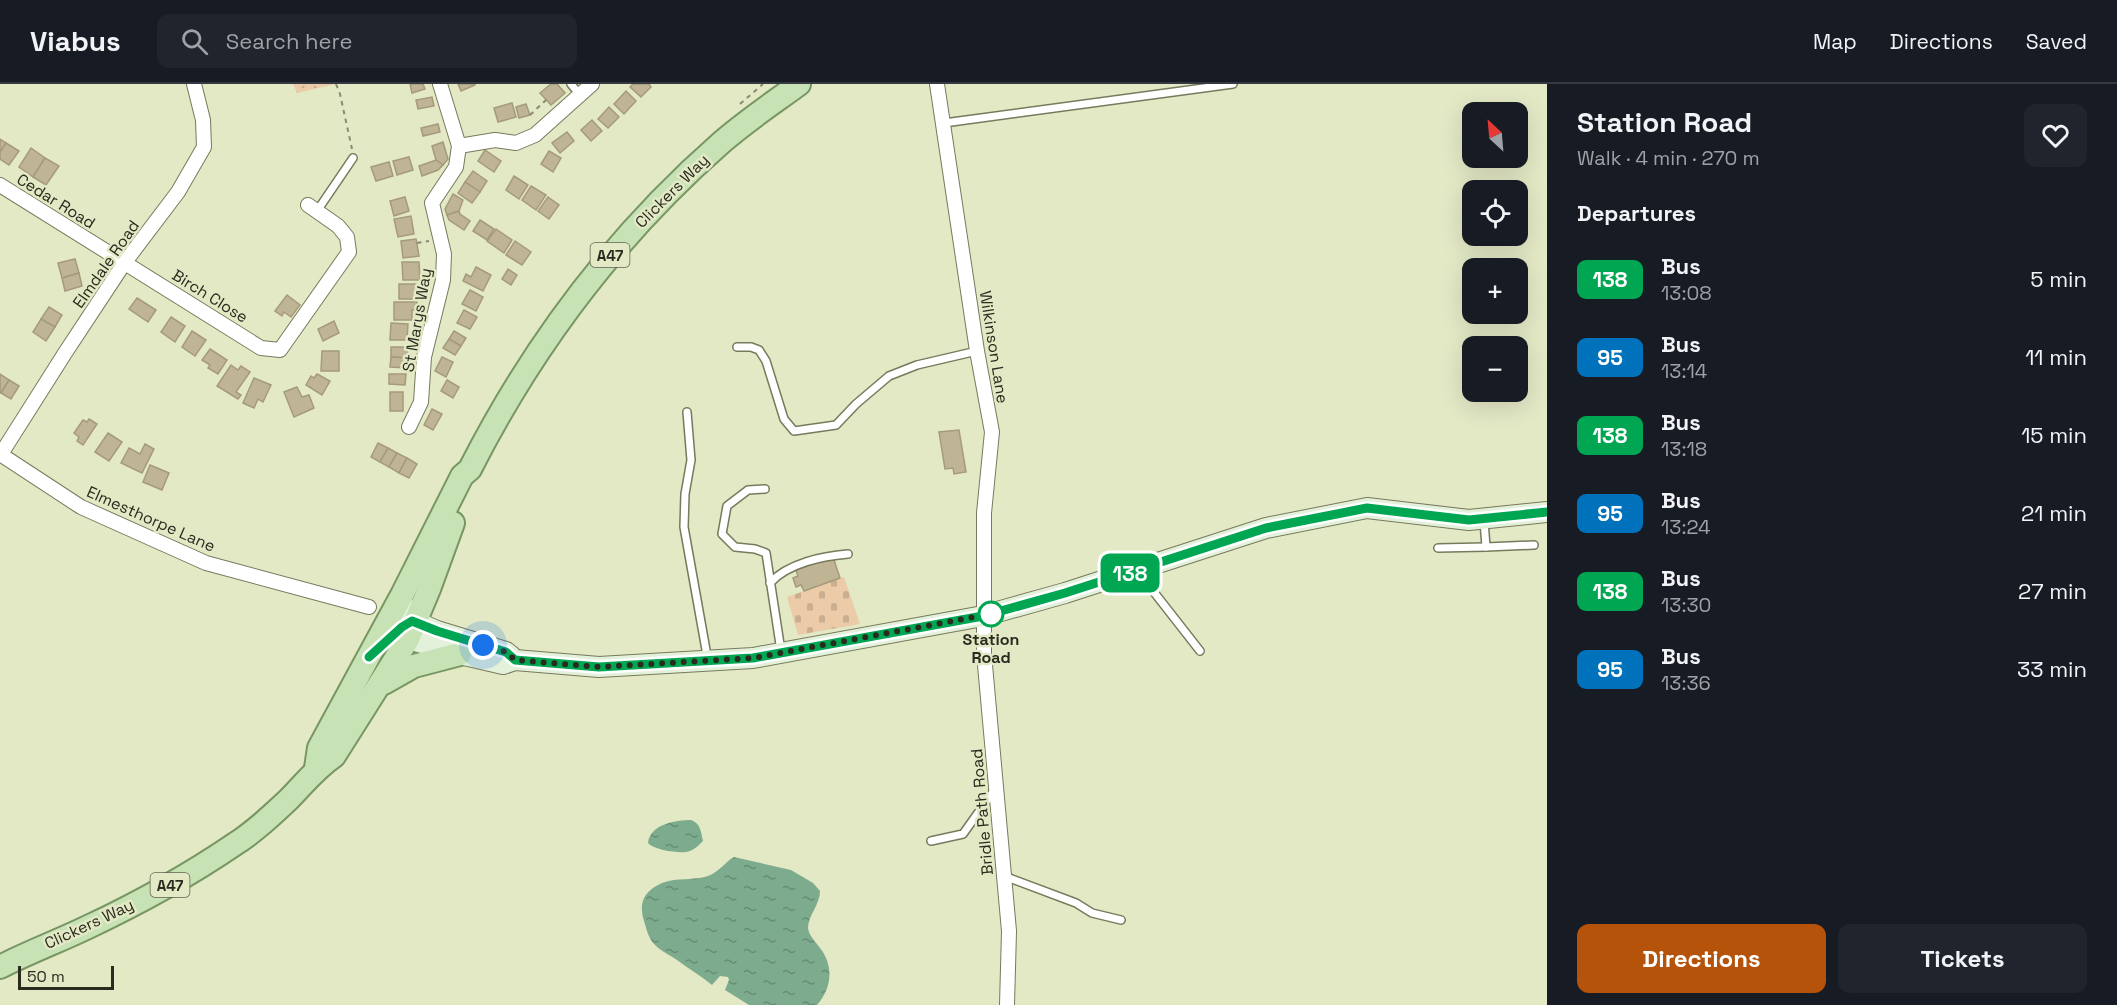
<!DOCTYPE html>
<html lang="en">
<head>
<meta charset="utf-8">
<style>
	:root { --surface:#171b24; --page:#20242c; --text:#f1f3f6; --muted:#9ea1a6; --line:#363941; --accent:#b45309 }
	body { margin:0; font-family:"Space Grotesk",sans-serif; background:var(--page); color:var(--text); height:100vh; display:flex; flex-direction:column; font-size:22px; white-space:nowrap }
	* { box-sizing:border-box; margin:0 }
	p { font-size:20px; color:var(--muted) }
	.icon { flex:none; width:33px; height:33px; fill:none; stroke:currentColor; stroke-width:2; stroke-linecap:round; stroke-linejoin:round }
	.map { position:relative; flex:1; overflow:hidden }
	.side { display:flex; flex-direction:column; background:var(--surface); width:570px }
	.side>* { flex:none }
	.badge { padding:0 12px; border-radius:9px; font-size:21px; line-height:39px }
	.needle { width:39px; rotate:334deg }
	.buttons { position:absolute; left:1462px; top:18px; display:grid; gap:12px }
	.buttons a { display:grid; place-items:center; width:66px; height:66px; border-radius:12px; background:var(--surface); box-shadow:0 6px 24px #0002; font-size:30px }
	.scale { position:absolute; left:18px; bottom:15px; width:96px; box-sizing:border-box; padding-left:6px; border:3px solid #292b1e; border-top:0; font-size:16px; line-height:21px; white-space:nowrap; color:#292b1e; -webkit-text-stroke:4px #e3e8c5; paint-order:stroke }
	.you { position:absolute; width:30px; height:30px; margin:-15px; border:4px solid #fff; border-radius:50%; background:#1a73e8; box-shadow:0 0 0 9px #1a73e833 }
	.map>.badge { position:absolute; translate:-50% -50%; box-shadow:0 0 0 3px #fff }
	h2 { padding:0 30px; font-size:22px; line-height:54px }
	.round { display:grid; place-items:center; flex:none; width:63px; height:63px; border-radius:12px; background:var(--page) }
	.headline { display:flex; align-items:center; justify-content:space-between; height:102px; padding:0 30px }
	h1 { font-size:28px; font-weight:700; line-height:45px }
	.action { display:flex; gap:12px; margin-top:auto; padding:12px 30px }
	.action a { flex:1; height:69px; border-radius:12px; background:var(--accent); color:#fff; font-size:24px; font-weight:700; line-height:69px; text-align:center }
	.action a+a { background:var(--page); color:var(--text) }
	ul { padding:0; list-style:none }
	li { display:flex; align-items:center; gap:18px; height:78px; padding:0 30px }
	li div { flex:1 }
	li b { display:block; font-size:22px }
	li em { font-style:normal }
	li .badge { min-width:66px; font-weight:700; text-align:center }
	header { display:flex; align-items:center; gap:36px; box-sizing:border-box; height:84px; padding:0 30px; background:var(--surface); border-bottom:2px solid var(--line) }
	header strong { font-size:28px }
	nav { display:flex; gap:33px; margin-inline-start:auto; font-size:21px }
	.search { width:420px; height:54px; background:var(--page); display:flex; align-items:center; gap:15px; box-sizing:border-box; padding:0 21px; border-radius:12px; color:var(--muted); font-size:22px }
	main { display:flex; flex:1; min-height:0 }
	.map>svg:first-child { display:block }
</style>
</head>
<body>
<header>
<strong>Viabus</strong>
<div class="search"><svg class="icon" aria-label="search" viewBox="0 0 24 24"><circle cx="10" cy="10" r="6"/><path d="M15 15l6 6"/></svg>Search here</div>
<nav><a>Map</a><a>Directions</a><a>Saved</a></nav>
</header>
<main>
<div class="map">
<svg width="1547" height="921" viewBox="0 0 1547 921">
	<defs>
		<pattern id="grass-dots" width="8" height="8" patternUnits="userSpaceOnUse" patternTransform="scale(1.5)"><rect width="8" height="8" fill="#ebcba8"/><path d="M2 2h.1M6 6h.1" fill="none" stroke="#caae90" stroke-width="1.8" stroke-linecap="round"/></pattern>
		<pattern id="cemetery-stones" width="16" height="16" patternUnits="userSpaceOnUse" patternTransform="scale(1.5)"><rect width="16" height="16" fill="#ebcba8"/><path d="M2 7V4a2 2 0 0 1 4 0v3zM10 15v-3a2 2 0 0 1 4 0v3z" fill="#caae90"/></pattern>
		<pattern id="water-ripples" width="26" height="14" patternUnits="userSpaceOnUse" patternTransform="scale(1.5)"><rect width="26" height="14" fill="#7cac8d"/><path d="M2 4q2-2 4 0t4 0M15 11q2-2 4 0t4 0" fill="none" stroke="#668c73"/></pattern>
	</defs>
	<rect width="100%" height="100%" fill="#e3e8c5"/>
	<polygon fill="url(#grass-dots)" points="293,0 335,0 297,9"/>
	<polygon fill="url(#cemetery-stones)" points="844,493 860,540 798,551 787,513"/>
	<g fill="url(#water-ripples)">
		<path d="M691,736C701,739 701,749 703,757C698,762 693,767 686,768C677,769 654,766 648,759C650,740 676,736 691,736Z"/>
		<path d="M734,773L791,786L813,799L820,807C820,821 808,831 808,844C809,852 816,858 820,864C834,882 832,904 817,921H749L725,906L729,896L728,893L720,892L712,901C701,892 689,885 677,876C670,871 662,868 655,861C649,855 647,847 645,840C638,821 642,808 662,799C677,793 694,797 708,792C719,788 725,778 734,773Z"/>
	</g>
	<g fill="#bfb494" stroke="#a59a7b" stroke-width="1.5">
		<polygon points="410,0 423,0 425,5 412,9"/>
		<polygon points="458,0 475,0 475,1 461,7"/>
		<polygon points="551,0 557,0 565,9 551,21 540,9"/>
		<polygon points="633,0 649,0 651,3 641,13 630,3"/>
		<polygon points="626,7 636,17 624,30 614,20"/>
		<polygon points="432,13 434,22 418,25 416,16"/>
		<polygon points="512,19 516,33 498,38 494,24"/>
		<polygon points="526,20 530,31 519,34 516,23"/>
		<polygon points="609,23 619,33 608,44 598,35"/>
		<polygon points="592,36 602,47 591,57 581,46"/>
		<polygon points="438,40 440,48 423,52 421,44"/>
		<polygon points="567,48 574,57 560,69 552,59"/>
		<polygon points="0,55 6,59 0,68"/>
		<polygon points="443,58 448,75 443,81 436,76 432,62"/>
		<polygon points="6,59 19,67 9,81 0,75 0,68"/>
		<polygon points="31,64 45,74 33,93 19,83"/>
		<polygon points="485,66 501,77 494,88 478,77"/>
		<polygon points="549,67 561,74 553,88 541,80"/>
		<polygon points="409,73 413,86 397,91 393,77"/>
		<polygon points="45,74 59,82 46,101 33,93"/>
		<polygon points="436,76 443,81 438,86 422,92 419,82"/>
		<polygon points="389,78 393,92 376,97 371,83"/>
		<polygon points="473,87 487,97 480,108 465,98"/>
		<polygon points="514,92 528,101 519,115 506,106"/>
		<polygon points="465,98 480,108 472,119 458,109"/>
		<polygon points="531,102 546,111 536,126 522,116"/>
		<polygon points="453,110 463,116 459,127 447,131 445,125"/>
		<polygon points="405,113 409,127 394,132 390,117"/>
		<polygon points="548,113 559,121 549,135 538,127"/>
		<polygon points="459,127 460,130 470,137 464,146 449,136 447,131"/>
		<polygon points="411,132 414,150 398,153 394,135"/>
		<polygon points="480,136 494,145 487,156 473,147"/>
		<polygon points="496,145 512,156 504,169 487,157"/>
		<polygon points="416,155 419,172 403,174 401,157"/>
		<polygon points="515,157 531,168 522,181 506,171"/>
		<polygon points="75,175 79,189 62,194 58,179"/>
		<polygon points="402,178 419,178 420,196 403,196"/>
		<polygon points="476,183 491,191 483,207 463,197 466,190 471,193"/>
		<polygon points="508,185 517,191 511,201 502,195"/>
		<polygon points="79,189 82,202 65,207 62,194"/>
		<rect x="399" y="200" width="17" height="15"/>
		<polygon points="470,206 483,213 476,227 462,220"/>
		<polygon points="287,211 300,221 291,233 284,228 282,232 275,227"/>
		<polygon points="137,214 156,226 148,238 129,225"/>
		<polygon points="394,218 417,218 417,226 412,226 412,236 394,236"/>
		<polygon points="49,223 62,231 55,243 41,235"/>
		<polygon points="464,226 477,233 470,245 457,239"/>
		<polygon points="171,233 185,242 175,258 161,248"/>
		<polygon points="41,235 55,243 46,257 33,248"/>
		<polygon points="334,237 339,249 323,257 318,245"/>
		<polygon points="391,239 408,240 407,256 390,256"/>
		<polygon points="192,247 206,256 195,272 182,263"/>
		<polygon points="454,247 466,254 461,262 449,255"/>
		<polygon points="449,255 461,262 455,271 443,264"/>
		<polygon points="391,263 408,263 407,274 391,273"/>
		<polygon points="210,265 227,276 218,290 208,284 210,281 202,276"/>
		<polygon points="322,267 339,267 339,287 321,287"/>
		<polygon points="391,273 407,274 407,284 390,283"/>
		<polygon points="442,273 453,278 446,293 435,287"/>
		<polygon points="231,281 238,286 241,282 250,288 236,308 241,311 238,315 217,302"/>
		<polygon points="0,290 9,296 1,309 0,308"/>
		<polygon points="317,290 330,297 322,311 306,301 311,292 314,294"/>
		<polygon points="389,290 406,290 405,301 389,300"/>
		<polygon points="254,294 271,301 263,318 258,315 254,324 243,319"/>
		<polygon points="9,296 19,302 11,315 1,309"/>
		<polygon points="447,296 459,303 453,314 441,307"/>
		<polygon points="297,303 302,313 309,311 314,324 294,333 284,308"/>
		<rect x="390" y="308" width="13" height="19"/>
		<polygon points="432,325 442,330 433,346 424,341"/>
		<polygon points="89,335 97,340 83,361 77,357 79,353 74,349 83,336 87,338"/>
		<polygon points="959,346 966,388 954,390 953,384 945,385 939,348"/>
		<polygon points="108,349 122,358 109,377 95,368"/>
		<polygon points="378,359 388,364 380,378 371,373"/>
		<polygon points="145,360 154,365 142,389 121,379 129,364 140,370"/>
		<polygon points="388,364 397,369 389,383 380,378"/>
		<polygon points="397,369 407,374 399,389 389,383"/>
		<polygon points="407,374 417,380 409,394 399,389"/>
		<polygon points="150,381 169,389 162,406 143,398"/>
		<polygon points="833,473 840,494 804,507 801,501 796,503 793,494 798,492 796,486"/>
	</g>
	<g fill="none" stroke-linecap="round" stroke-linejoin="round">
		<g stroke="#777a5c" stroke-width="10">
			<g id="lane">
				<polyline points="571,0 580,11"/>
				<polyline points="944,39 1233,0"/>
				<polyline points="317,127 353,74"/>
				<polyline points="737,263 751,263 759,266 766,277 784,335 794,347 836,341 856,320 889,292 917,281 977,267"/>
				<polyline points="687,328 691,376 685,410 684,443 706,566 705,575"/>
				<polyline points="765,405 748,406 727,422 722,450 735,463 755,465 766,469 781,567"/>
				<polyline points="1484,437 1486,463 1534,461"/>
				<polyline points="1438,464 1486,463"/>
				<polyline points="1139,489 1200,567"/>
				<path d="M770,499C788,479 823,472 848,470"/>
				<polyline points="931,757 963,750 995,705"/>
				<polyline points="1004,792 1076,819 1092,829 1121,836"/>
			</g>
		</g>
		<g stroke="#777a5c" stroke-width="16">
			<g id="street">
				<polyline points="937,0 977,267 992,348 984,429 984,570 1009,847 1007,921"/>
				<polyline points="459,62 495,56 516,59 535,51 592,0"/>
				<polyline points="0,101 261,264 280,266 349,168 347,153 338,142 308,121"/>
				<polyline points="409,343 421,318 424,273 443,196 444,170 432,119 456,83 459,62 440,0"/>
				<polyline points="0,370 81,423 206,479 369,523"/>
				<polyline points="1,370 65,269 125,178 178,108 204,63 203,36 194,0"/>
			</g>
		</g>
		<g stroke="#777a5c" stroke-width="22">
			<g id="secondary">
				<polyline points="402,511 403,549 408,555 460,570 503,580 515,576 599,583 753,574 983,532 1065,509 1266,444 1367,424 1469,436 1547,428"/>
				<polyline points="402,543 409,538 416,538 437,547 506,568 511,572"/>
			</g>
		</g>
		<g stroke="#789662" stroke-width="26">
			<g id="primary">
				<polyline points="384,599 414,582 460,570"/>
				<path d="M316,684L319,664L402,511L462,392L470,385C533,261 617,150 722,58C746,37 773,19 799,0"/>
				<path d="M0,883C29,868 59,857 88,843C139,819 188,792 235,760C254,748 271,732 288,716C304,700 314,686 334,672L408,555L429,505L453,439"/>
			</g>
		</g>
		<g stroke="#888b73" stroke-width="2" stroke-dasharray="4.5 4.5" stroke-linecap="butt">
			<polyline points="336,0 340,10 352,65"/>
			<polyline points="740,20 763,0"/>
			<polyline points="530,31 546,16"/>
			<polyline points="417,159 429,157"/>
		</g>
		<use href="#lane" stroke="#fff" stroke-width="7"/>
		<use href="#street" stroke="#fff" stroke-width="14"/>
		<use href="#secondary" stroke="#e3f1db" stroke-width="20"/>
		<use href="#primary" stroke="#c7e3b6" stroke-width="22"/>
	</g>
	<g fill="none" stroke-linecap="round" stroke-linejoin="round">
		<g stroke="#fff" stroke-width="14">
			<polyline id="line" points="369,573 402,543 412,537 437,547 506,568 515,576 599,583 753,574 983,532 1065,509 1266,444 1367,424 1469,436 1547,428"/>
		</g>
		<use href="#line" stroke="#00a651" stroke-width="9"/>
		<polyline stroke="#292b1e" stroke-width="6" stroke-dasharray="0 10.8" points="483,561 506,568 515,576 599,583 753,574 991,530"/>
	</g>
	<circle fill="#fff" stroke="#00a651" stroke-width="3" cx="991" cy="530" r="12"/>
	<g text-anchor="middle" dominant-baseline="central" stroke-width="5" stroke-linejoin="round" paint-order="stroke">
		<g fill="#e3e8c5" stroke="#616450" stroke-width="1.5">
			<rect x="590.5" y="159" width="39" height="24" rx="4.5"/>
			<rect x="150.5" y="789" width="39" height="24" rx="4.5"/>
		</g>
		<g font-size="15" font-weight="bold" fill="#292b1e">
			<text x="610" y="171">A47</text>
			<text x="170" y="801">A47</text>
		</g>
		<g font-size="16" fill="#292b1e" stroke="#e3e8c5">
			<text transform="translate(672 107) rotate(-45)">Clickers Way</text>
			<text transform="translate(56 117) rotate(32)">Cedar Road</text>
			<text transform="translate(106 180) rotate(-55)">Elmdale Road</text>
			<text transform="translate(210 212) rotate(32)">Birch Close</text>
			<text transform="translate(417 236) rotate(-80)">St Marys Way</text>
			<text transform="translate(994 263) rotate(81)">Wilkinson Lane</text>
			<text transform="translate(151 435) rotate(24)">Elmesthorpe Lane</text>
			<text transform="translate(982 728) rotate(-95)">Bridle Path Road</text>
			<text transform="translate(89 840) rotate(-25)">Clickers Way</text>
		</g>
		<g font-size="16" font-weight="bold" fill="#292b1e" stroke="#e3e8c5">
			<text x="991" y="555">Station<tspan x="991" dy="18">Road</tspan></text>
		</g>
	</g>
</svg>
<div class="buttons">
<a><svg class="needle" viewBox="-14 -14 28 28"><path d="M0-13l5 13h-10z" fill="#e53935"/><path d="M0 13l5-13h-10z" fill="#9ea1a6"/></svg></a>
<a><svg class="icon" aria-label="locate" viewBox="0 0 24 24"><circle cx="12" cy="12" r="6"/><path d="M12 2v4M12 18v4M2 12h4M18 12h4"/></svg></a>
<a>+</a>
<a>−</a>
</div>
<div class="scale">50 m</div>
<div class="you" style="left:483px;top:561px"></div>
<b class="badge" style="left:1130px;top:489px;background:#00a651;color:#fff">138</b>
</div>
<section class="side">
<div class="headline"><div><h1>Station Road</h1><p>Walk · 4 min · 270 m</p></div><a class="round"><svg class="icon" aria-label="heart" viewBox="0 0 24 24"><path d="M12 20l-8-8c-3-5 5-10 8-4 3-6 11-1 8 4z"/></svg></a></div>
<h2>Departures</h2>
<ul>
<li><span class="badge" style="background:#00a651;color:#fff">138</span><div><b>Bus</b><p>13:08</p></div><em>5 min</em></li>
<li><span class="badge" style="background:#0072bc;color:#fff">95</span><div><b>Bus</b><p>13:14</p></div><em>11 min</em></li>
<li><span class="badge" style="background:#00a651;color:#fff">138</span><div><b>Bus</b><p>13:18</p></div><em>15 min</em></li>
<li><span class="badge" style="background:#0072bc;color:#fff">95</span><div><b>Bus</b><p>13:24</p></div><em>21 min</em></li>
<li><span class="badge" style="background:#00a651;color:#fff">138</span><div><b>Bus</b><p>13:30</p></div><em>27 min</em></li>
<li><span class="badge" style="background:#0072bc;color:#fff">95</span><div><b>Bus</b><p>13:36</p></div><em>33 min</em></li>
</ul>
<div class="action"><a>Directions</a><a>Tickets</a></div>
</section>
</main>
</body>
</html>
